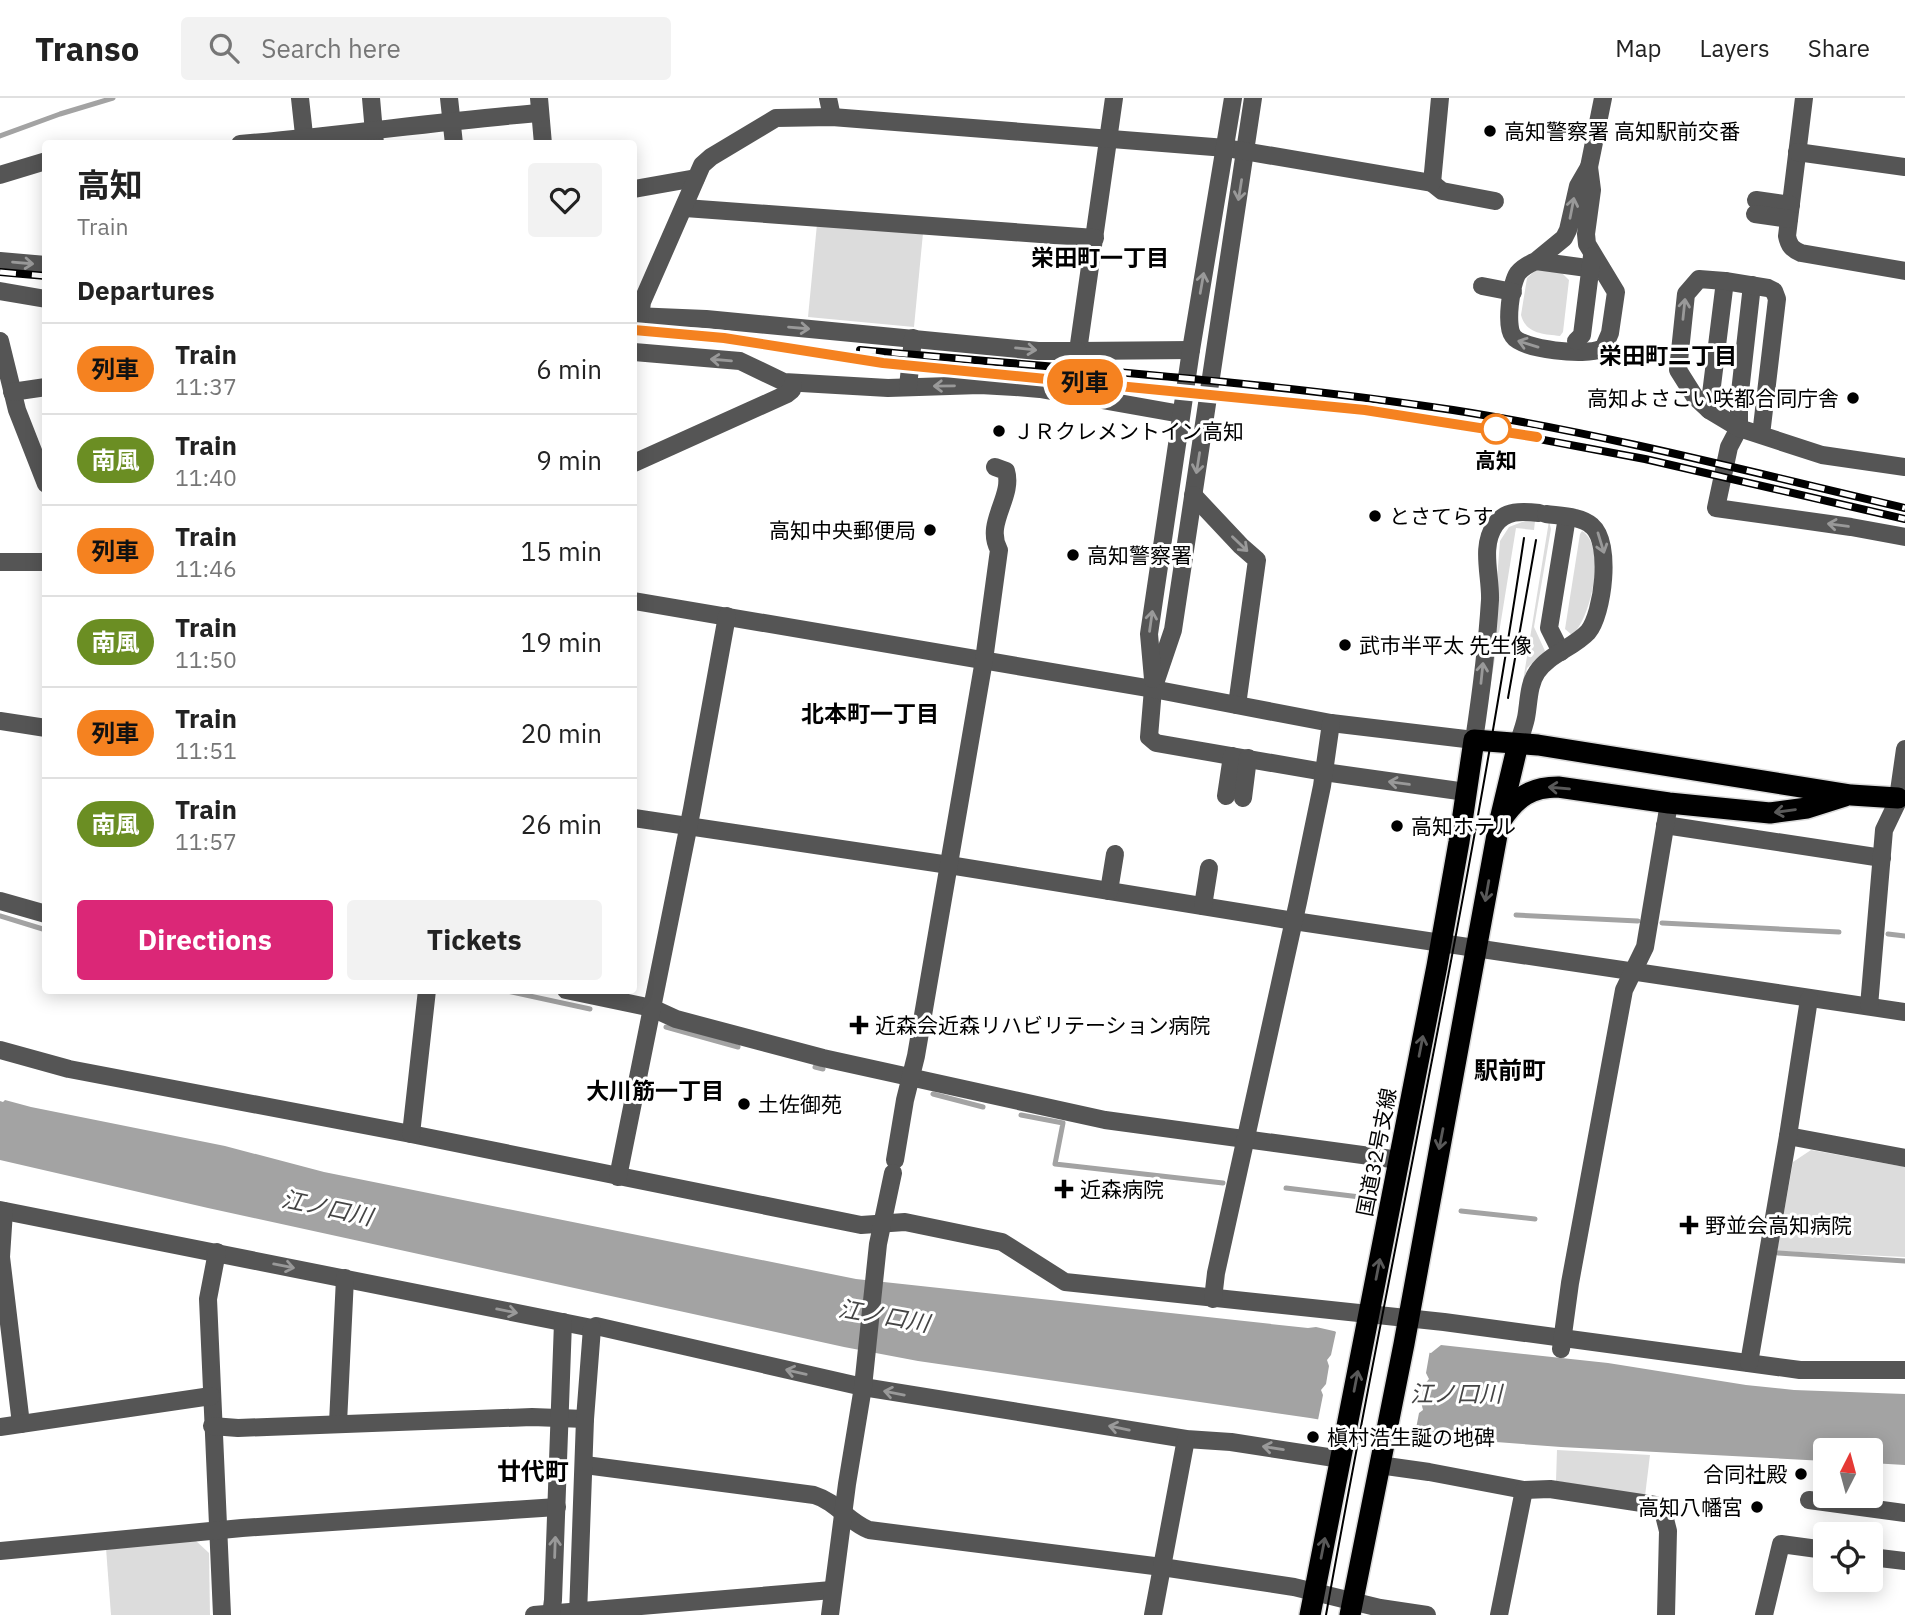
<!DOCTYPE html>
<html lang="en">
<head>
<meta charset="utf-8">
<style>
	:root { --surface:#fff; --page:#f2f2f2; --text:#222; --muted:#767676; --line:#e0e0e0; --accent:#db2777 }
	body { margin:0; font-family:"IBM Plex Sans","Noto Sans JP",sans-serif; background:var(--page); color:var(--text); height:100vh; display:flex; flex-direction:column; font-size:26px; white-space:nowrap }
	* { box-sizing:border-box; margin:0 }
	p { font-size:23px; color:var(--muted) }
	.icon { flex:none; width:38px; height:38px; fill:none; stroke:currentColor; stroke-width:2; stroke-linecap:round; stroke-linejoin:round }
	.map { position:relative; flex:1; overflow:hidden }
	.sheet { position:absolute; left:42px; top:42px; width:595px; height:854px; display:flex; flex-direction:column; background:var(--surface); border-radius:7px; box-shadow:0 4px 18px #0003 }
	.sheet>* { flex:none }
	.badge { padding:0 14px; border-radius:23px; font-size:24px; line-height:46px }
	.needle { width:46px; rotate:6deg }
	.buttons { position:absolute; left:1813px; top:1340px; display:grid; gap:14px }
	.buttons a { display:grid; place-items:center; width:70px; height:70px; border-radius:7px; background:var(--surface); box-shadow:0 4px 18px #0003; font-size:35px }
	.map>.badge { position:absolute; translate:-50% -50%; box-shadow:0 0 0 4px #fff }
	h2 { padding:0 35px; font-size:26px; line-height:63px }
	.round { display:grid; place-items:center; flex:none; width:74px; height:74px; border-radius:7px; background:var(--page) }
	.summary { display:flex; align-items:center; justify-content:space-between; height:119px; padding:0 35px }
	h1 { font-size:33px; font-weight:700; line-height:52px }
	.button { display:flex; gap:14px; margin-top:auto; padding:14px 35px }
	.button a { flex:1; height:80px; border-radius:7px; background:var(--accent); color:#fff; font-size:28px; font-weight:700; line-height:80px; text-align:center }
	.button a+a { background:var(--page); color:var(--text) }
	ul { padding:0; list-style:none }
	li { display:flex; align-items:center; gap:21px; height:91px; padding:0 35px; border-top:2px solid var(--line) }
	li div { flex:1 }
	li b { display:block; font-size:26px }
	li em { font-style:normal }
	li .badge { min-width:77px; font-weight:700; text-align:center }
	header { display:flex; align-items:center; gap:42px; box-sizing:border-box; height:98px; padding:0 35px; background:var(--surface); border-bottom:2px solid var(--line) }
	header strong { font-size:33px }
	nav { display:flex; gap:38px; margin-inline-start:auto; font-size:24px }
	.search { width:490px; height:63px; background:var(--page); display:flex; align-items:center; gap:18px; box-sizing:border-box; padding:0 24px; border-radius:7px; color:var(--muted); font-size:26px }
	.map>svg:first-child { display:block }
</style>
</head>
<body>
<header>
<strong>Transo</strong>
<div class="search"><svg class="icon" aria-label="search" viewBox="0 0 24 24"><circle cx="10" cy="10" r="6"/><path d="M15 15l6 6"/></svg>Search here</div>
<nav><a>Map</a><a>Layers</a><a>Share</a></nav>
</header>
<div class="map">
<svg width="1905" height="1517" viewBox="0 0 1905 1517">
	<rect width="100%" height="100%" fill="#fff"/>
	<g fill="#dcdcdc">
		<polygon points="817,126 923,135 914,229 808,219"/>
		<path d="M1537,171L1559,172L1569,182L1563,234L1560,238C1543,236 1526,236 1521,217L1527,180Z"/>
		<polygon points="1527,422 1535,423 1534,432 1516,430 1487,609 1500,443 1509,429"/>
		<polygon points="1549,423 1551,431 1534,529 1545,553 1527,570 1518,614"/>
		<path d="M1582,433C1607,448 1591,521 1572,537L1565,531L1580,436Z"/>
		<polygon points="1811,1052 1905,1069 1905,1159 1777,1153 1793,1064"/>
		<polygon points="1557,1352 1650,1357 1645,1398 1556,1383"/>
		<polygon points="195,1442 209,1455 210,1517 111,1517 106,1450"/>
	</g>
	<polygon fill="#a3a3a3" points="5,1002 31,1009 225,1048 324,1074 856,1181 1308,1230 1316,1229 1431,1255 1441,1247 1608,1265 1746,1287 1794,1292 1905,1296 1905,1367 1871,1365 1871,1353 1825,1353 1825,1363 1561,1349 1416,1338 1310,1320 918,1263 844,1249 208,1110 0,1062 0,1003 3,1004"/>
	<polygon fill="#fff" points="1334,1232 1430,1252 1426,1275 1429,1281 1424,1287 1421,1304 1423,1312 1419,1315 1414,1341 1318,1322 1323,1297 1321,1292 1326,1286 1329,1268 1327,1262 1331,1257 1336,1234"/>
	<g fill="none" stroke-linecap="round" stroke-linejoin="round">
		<g stroke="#a3a3a3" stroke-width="5">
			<polyline points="0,38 60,16 113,0"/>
			<polyline points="1516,817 1638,823"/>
			<polyline points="0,818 46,832"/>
			<polyline points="1662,825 1839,834"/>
			<polyline points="1888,836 1905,838"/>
			<polyline points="502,892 590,911"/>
			<polyline points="666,929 738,949"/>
			<polyline points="815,969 823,971"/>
			<polyline points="933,996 983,1009"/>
			<polyline points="1021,1017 1063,1025 1055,1066 1223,1085"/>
			<polyline points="1286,1090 1360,1099"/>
			<polyline points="1461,1113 1535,1121"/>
			<polyline points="1778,1155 1905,1163"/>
		</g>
		<g stroke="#dbdbdb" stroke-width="24">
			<g id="highway">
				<path d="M1502,721C1517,699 1531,689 1558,689L1669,705L1770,715L1807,710L1845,698"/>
				<polyline points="1310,1517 1437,868 1459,744 1474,642 1538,647 1851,697 1898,700"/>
				<polyline points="1350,1517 1404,1246 1499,726 1518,646"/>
			</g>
		</g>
		<g stroke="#555" stroke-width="18">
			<polyline points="300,0 305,46"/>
			<polyline points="371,0 375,46"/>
			<polyline points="449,0 454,46"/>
			<polyline points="539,0 543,46"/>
			<polyline points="828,0 832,19"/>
			<polyline points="1114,0 1078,253 1191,252"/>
			<polyline points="1253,0 1173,532 1153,591 1149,639 1156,645 1324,674 1466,694"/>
			<path d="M1804,0L1787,138C1789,148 1792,151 1801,155L1905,173"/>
			<path d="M240,46C340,38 439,23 540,15"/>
			<polyline points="1797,54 1905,69"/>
			<polyline points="1589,69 1603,0"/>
			<polyline points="0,77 46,63"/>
			<polyline points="1432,85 1442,93 1495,103"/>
			<polyline points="634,91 696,80"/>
			<polyline points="1756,102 1791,107"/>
			<polyline points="685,110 1095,140"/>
			<polyline points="1755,116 1789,121"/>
			<polyline points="0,163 46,167"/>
			<path d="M1536,163L1564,140L1568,132L1578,88L1589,69L1592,92L1586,136L1587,146L1616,194L1610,235L1604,249L1601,251C1586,258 1522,252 1513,238C1505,228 1511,185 1518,175C1523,169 1529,166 1536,163L1602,172"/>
			<polyline points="1752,187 1739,303 1739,330 1729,349 1716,410 1851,429 1905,439"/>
			<polyline points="1482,188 1513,194"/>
			<polyline points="0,193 46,201"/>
			<polyline points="634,218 706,221 1038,253 1078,253"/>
			<polyline points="640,219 642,204 702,67 711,59 776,20 832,19 1226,50 1432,85 1440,0"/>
			<polyline points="0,243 17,312 46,386"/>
			<polyline points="1576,243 1582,237 1592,158"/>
			<polyline points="634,254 740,263 784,284 888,290 980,287 1015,289 1040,291 1181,316"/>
			<polyline points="908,289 913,240"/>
			<polyline points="12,294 46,289"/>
			<polyline points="1709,312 1725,183"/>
			<polyline points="1761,337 1777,201 1774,193 1768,190 1725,183 1699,181 1686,196 1678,272 1695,299 1709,312 1739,330 1822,357 1905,369"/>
			<polyline points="634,365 787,296 792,292 793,285"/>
			<polyline points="1193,397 1241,448 1257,462 1237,607"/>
			<polyline points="0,464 46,464"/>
			<path d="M634,503L1153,591L1331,625L1474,642C1481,596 1487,549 1490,502C1491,478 1480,449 1495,427C1505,412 1522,413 1539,415"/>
			<polyline points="1561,554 1549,530 1567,419"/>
			<polyline points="1153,581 1149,536 1191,252 1233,0"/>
			<polyline points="0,623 46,630"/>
			<path d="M1518,646C1521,637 1524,629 1526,620C1529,605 1528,587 1537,574C1549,556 1573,550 1588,534C1603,516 1612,445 1592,428C1581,418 1560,418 1546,416"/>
			<polyline points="1226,698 1232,658"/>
			<polyline points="1243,700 1248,660"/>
			<polyline points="1898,700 1905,651"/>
			<polyline points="634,720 949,767 1294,823 1905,914"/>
			<polyline points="1665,727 1882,760"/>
			<polyline points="1109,793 1115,756"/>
			<polyline points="0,803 46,816"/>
			<polyline points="1203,808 1209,770"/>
			<polyline points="566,892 652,910 676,921 823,960 1105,1022 1399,1062"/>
			<polyline points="1869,908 1884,732 1905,688"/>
			<polyline points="0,952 69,971 411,1036 861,1127 905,1124 1002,1144 1065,1184 1444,1224 1800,1272 1905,1272"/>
			<polyline points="411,1036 427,892"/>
			<polyline points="1788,1038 1905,1060"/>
			<path d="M895,1062L905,1002L916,958L984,562L999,452C984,425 1014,399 1006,373L995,369"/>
			<polyline points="618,1079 692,711 727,518"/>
			<polyline points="0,1112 592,1230 596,1228 863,1289 1186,1341 1231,1344 1341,1361"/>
			<polyline points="4,1113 1,1159 21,1326"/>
			<polyline points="217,1154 208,1201 222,1517"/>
			<polyline points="1213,1201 1216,1175 1298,804 1322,688 1331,625"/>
			<polyline points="1561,1251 1570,1185 1624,892 1645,849 1669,705"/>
			<polyline points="1749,1265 1788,1038 1809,901"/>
			<polyline points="338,1325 345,1180"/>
			<polyline points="212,1328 238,1330 532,1319 585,1321"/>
			<polyline points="0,1329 211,1298"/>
			<path d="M585,1367L814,1397C837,1404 847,1423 869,1432L1162,1469L1294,1489L1380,1510L1427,1517"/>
			<polyline points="1379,1367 1429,1374 1524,1392 1550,1391 1655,1407 1664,1417 1668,1433 1666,1517"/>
			<polyline points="1809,1402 1905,1415"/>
			<polyline points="0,1453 242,1430 557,1409"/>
			<polyline points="1871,1459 1905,1463"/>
			<polyline points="534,1517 832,1492"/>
			<polyline points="551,1517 553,1502 563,1224"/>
			<polyline points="578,1517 585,1321 592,1230"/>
			<polyline points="830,1517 847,1386 863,1289 878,1146 893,1075"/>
			<polyline points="1153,1517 1186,1341"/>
			<polyline points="1499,1517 1524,1392"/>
			<polyline points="1764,1517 1781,1446 1825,1452"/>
		</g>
		<use href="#highway" stroke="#000" stroke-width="21"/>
		<g stroke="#000" stroke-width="2">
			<polyline points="1508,600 1536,442"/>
			<path d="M1326,1517C1390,1158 1470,801 1524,440"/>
		</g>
		<g stroke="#000" stroke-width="8">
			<g id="rail">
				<polyline points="0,174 46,178"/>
				<polyline points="634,232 724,240 883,265 1233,297 1443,323 1645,361 1905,421"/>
				<path d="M860,252C1057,270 1256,282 1453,312C1605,336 1755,375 1905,410"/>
			</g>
		</g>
		<use href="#rail" stroke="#fff" stroke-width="5" stroke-dasharray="16" stroke-linecap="butt"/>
	</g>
	<defs><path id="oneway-shaft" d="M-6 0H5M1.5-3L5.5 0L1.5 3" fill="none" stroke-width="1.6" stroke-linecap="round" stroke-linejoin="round" transform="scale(1.75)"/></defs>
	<g stroke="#999">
		<use href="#oneway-shaft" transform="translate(1240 92) rotate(99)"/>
		<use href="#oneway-shaft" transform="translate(1572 110) rotate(-79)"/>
		<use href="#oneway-shaft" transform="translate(23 165) rotate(5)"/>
		<use href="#oneway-shaft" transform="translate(1202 185) rotate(-80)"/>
		<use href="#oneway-shaft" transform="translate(1684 211) rotate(-84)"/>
		<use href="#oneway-shaft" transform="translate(799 230) rotate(5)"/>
		<use href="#oneway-shaft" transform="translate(1528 246) rotate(-163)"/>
		<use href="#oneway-shaft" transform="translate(1026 251) rotate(6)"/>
		<use href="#oneway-shaft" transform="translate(721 262) rotate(-175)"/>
		<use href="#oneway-shaft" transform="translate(944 288) rotate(179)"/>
		<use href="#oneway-shaft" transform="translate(1198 365) rotate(99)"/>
		<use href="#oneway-shaft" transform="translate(1838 427) rotate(-172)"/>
		<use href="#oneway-shaft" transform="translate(1601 445) rotate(73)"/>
		<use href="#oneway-shaft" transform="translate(1240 446) rotate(44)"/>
		<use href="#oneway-shaft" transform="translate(1151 523) rotate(-82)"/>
		<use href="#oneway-shaft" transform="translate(1482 575) rotate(-84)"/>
		<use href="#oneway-shaft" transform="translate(1399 685) rotate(-172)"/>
		<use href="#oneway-shaft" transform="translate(284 1168) rotate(11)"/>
		<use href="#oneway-shaft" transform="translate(507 1213) rotate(11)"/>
		<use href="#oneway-shaft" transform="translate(796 1274) rotate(-167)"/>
		<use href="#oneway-shaft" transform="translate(894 1295) rotate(-169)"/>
		<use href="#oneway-shaft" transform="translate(1119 1330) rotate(-168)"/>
		<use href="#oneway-shaft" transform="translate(1273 1350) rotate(-171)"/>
		<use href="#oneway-shaft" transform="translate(555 1449) rotate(-88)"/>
	</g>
	<g stroke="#595959">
		<use href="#oneway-shaft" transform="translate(1559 690) rotate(-175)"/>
		<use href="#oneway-shaft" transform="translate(1785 713) rotate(172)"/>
		<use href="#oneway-shaft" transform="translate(1487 793) rotate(100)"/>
		<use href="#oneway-shaft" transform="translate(1421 948) rotate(-79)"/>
		<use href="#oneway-shaft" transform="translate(1441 1041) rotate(101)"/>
		<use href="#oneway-shaft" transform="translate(1378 1171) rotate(-79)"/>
		<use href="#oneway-shaft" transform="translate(1356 1283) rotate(-79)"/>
		<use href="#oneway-shaft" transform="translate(1323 1450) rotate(-79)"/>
	</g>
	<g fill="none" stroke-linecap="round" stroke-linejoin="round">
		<g stroke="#fff" stroke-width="16">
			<polyline id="line" points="634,232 724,240 883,265 1365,312 1537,339"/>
		</g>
		<use href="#line" stroke="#f58220" stroke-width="10"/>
	</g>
	<g fill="#000" stroke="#fff" stroke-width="2.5">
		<circle cx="1490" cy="33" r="7"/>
		<circle cx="1853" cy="300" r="7"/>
		<circle cx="999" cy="333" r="7"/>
		<circle cx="1375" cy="418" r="7"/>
		<circle cx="930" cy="432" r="7"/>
		<circle cx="1073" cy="457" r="7"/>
		<circle cx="1345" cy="547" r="7"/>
		<circle cx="1397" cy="728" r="7"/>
		<path d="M855.5 916.5h7v7h7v7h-7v7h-7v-7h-7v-7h7z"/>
		<circle cx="744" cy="1006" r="7"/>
		<path d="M1060.5 1080.5h7v7h7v7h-7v7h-7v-7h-7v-7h7z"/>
		<path d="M1685.5 1116.5h7v7h7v7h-7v7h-7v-7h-7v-7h7z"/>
		<circle cx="1313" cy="1339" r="7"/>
		<circle cx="1801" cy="1376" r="7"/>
		<circle cx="1757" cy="1409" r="7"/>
	</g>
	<circle fill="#fff" stroke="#f58220" stroke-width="3.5" cx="1496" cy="331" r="14"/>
	<g text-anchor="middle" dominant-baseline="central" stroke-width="6" stroke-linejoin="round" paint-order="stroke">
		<g font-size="21" fill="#000" stroke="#fff" text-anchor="start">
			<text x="1504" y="33">高知警察署 高知駅前交番</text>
			<text x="1839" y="300" text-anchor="end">高知よさこい咲都合同庁舎</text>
			<text x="1013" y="333">ＪＲクレメントイン高知</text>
			<text x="1389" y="418">とさてらす</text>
			<text x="916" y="432" text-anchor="end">高知中央郵便局</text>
			<text x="1087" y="457">高知警察署</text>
			<text x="1359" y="547">武市半平太 先生像</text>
			<text x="1411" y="728">高知ホテル</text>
			<text x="875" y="927">近森会近森リハビリテーション病院</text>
			<text x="758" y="1006">土佐御苑</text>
			<text x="1080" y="1091">近森病院</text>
			<text x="1705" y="1127">野並会高知病院</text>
			<text x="1327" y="1339">槇村浩生誕の地碑</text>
			<text x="1787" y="1376" text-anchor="end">合同社殿</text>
			<text x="1743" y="1409" text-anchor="end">高知八幡宮</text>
		</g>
		<g font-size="21" font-weight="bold" fill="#000" stroke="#fff">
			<text x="1496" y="362">高知</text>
		</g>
		<g font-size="21" fill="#000" stroke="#fff">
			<text transform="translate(1376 1054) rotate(-79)">国道32号支線</text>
		</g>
		<g font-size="23" font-weight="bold" fill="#000" stroke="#fff">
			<text x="1100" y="159">栄田町一丁目</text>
			<text x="1668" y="257">栄田町二丁目</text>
			<text x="870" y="615">北本町一丁目</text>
			<text x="655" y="992">大川筋一丁目</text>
		</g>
		<g font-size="23" font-style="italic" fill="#444" stroke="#fff">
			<text transform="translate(327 1109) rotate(12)">江ノ口川</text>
			<text transform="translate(884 1217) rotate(10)">江ノ口川</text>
			<text x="1456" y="1295">江ノ口川</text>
		</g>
		<g font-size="24" font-weight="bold" fill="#000" stroke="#fff">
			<text x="1510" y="972">駅前町</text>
			<text x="533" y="1373">廿代町</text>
		</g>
	</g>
</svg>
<div class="buttons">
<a><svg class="needle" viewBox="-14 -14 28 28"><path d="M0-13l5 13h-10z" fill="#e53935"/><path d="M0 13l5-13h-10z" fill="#767676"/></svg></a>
<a><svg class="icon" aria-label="locate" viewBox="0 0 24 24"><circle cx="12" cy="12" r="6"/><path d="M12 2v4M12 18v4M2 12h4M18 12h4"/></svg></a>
</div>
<b class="badge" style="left:1085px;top:284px;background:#f58220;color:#111">列車</b>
<section class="sheet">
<div class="summary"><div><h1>高知</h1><p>Train</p></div><a class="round"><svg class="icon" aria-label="heart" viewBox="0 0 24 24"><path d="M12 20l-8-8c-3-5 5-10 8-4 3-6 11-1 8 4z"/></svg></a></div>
<h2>Departures</h2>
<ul>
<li><span class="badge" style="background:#f58220;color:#111">列車</span><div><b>Train</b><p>11:37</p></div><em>6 min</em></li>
<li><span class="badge" style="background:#6b8e23;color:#fff">南風</span><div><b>Train</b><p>11:40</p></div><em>9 min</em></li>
<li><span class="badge" style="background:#f58220;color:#111">列車</span><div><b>Train</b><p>11:46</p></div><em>15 min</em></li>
<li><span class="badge" style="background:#6b8e23;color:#fff">南風</span><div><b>Train</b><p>11:50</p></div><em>19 min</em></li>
<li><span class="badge" style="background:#f58220;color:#111">列車</span><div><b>Train</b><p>11:51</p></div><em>20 min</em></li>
<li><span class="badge" style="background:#6b8e23;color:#fff">南風</span><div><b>Train</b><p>11:57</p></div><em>26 min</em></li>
</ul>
<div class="button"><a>Directions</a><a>Tickets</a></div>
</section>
</div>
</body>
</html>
